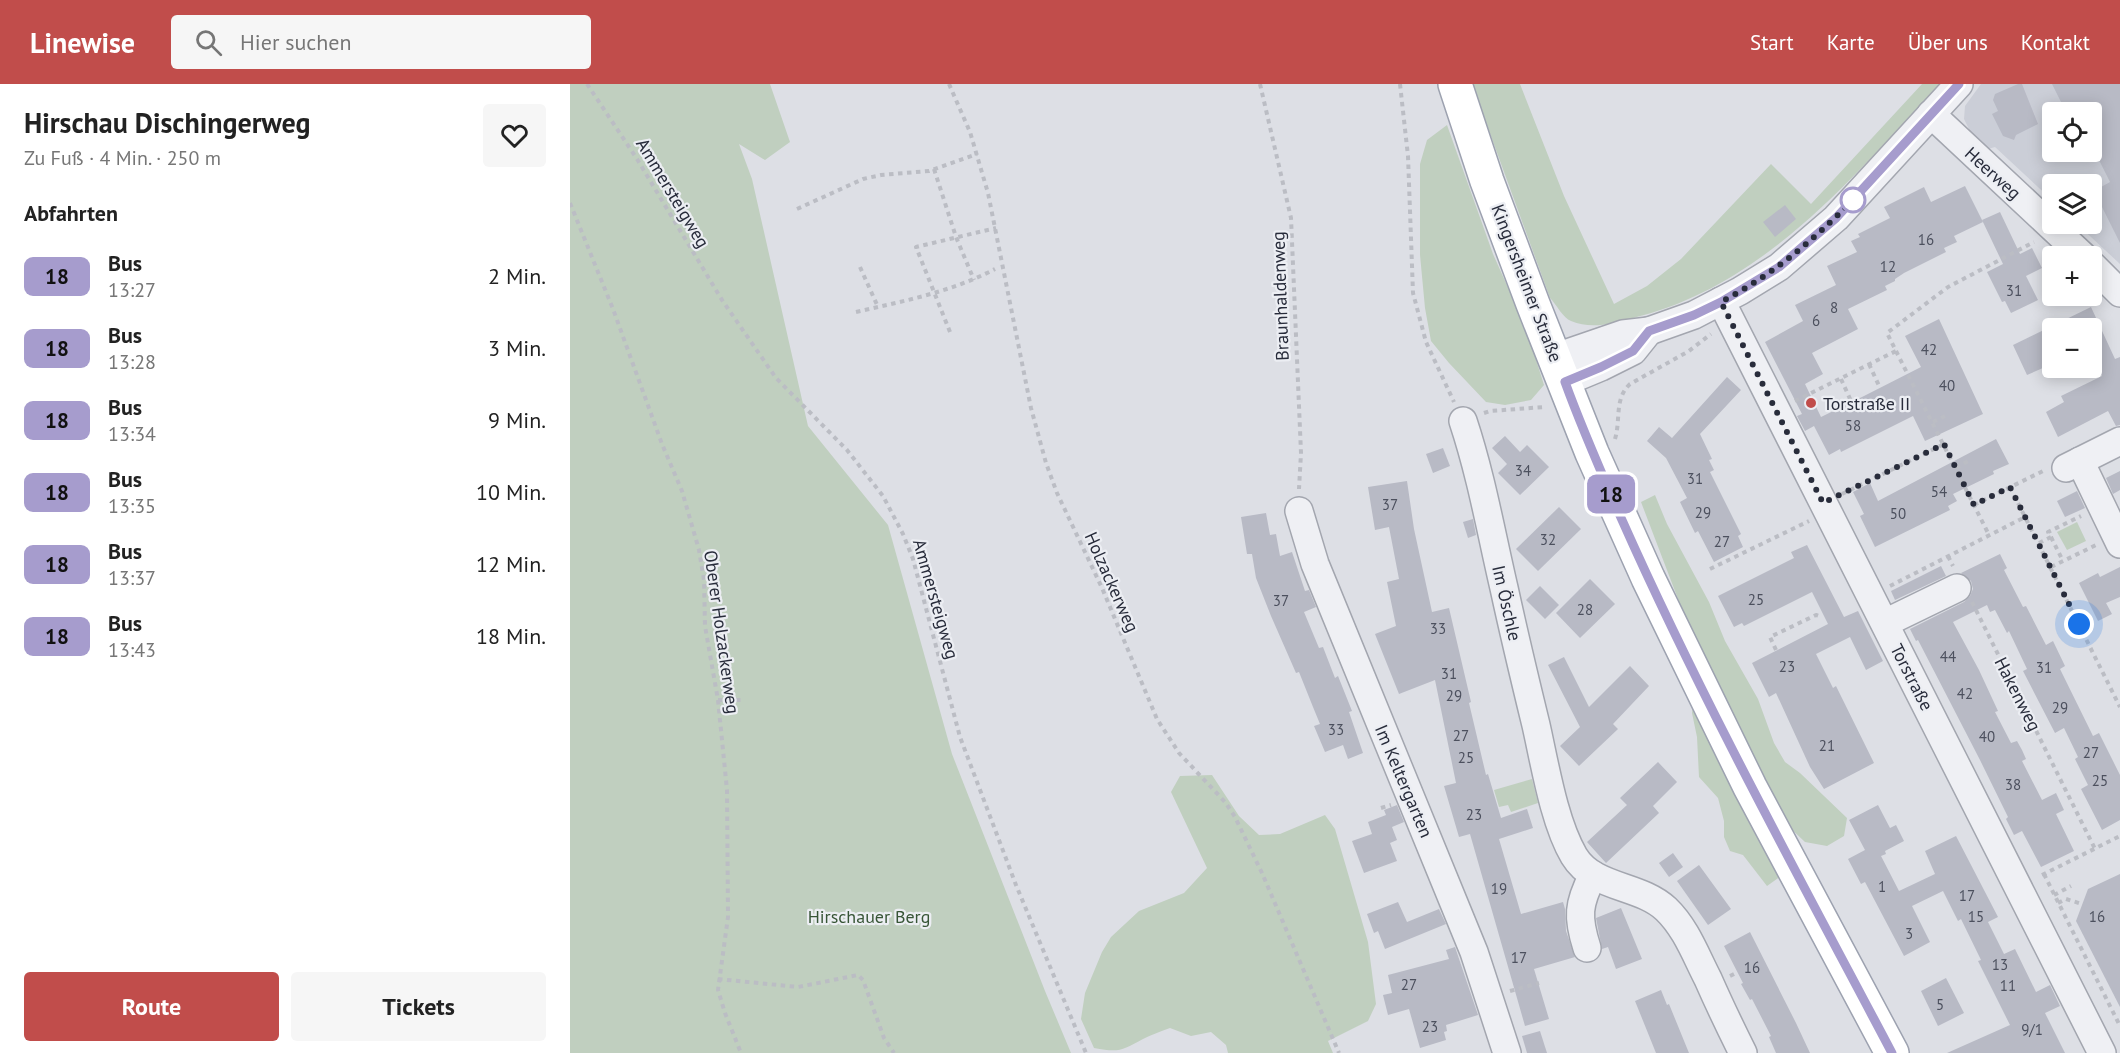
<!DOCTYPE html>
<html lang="de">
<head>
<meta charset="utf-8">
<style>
	:root { --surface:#fff; --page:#f6f6f6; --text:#222; --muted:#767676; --accent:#c14d4b }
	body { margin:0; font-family:"PT Sans",sans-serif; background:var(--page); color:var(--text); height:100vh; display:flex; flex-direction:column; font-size:22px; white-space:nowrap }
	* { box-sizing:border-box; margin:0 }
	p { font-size:20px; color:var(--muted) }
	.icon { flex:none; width:33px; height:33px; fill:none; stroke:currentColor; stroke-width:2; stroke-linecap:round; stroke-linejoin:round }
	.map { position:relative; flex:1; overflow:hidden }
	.sheet { display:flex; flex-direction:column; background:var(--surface); width:570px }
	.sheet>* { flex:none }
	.badge { padding:0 12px; border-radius:9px; font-size:21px; line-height:39px }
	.tools { position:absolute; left:1472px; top:18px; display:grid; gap:12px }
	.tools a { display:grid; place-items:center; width:60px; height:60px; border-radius:6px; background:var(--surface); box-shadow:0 3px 15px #0003; font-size:30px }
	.you { position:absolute; width:30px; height:30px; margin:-15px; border:4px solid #fff; border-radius:50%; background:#1a73e8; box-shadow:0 0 0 9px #1a73e833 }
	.map>.badge { position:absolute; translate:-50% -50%; box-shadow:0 0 0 3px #fff }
	h2 { padding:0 24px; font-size:22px; line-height:54px }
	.round { display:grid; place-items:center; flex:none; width:63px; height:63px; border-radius:6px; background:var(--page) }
	.summary { display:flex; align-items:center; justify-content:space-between; height:102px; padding:0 24px }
	h1 { font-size:28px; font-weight:700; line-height:45px }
	.action { display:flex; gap:12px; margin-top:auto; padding:12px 24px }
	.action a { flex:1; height:69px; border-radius:6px; background:var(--accent); color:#fff; font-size:24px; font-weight:700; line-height:69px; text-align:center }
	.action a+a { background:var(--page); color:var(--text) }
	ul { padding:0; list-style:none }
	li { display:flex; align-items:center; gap:18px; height:72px; padding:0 24px }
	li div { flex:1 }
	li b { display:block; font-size:22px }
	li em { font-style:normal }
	li .badge { min-width:66px; font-weight:700; text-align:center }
	header { display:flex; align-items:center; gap:36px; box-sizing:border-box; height:84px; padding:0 30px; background:var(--accent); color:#fff }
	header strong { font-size:28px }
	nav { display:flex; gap:33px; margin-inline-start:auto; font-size:21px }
	.search { width:420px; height:54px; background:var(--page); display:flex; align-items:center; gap:15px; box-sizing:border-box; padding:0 21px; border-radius:6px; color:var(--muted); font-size:22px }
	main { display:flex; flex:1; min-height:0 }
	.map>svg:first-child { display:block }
</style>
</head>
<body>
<header>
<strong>Linewise</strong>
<div class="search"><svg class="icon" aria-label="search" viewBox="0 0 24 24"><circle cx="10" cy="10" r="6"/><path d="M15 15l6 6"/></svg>Hier suchen</div>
<nav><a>Start</a><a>Karte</a><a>Über uns</a><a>Kontakt</a></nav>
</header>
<main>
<section class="sheet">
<div class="summary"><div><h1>Hirschau Dischingerweg</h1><p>Zu Fuß · 4 Min. · 250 m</p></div><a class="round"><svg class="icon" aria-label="heart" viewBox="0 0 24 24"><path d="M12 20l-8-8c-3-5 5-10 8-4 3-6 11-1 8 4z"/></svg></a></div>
<h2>Abfahrten</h2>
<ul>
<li><span class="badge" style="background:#a69ccd;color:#111">18</span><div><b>Bus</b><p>13:27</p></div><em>2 Min.</em></li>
<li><span class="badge" style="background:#a69ccd;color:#111">18</span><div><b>Bus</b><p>13:28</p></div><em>3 Min.</em></li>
<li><span class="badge" style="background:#a69ccd;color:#111">18</span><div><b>Bus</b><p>13:34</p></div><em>9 Min.</em></li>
<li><span class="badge" style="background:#a69ccd;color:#111">18</span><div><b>Bus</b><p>13:35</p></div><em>10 Min.</em></li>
<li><span class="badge" style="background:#a69ccd;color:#111">18</span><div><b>Bus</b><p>13:37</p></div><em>12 Min.</em></li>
<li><span class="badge" style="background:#a69ccd;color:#111">18</span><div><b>Bus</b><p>13:43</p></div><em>18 Min.</em></li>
</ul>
<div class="action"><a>Route</a><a>Tickets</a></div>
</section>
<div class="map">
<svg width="1550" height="969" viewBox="0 0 1550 969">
	<rect width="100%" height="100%" fill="#dddfe5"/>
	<path fill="#cbced7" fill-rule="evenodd" d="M1411,0H1550V180L1507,140H1521V100H1482V116L1425,63L1418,65L1401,49L1394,35L1395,22ZM1482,28H1521V68H1482Z"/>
	<g fill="#c0cfbf">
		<polygon points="0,0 200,0 220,58 195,76 169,60 182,95 238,342 318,441 382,670 475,907 501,969 0,969"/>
		<path d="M902,0H950L994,112L1044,220L1077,202L1111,175L1201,80L1241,120L1352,0H1370C1282,94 1194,202 1063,234C1043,239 1022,246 1001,237C993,234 986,220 980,214Z"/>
		<polygon points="877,41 923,170 956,244 974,301 961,316 935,321 916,318 879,279 861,257 855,224 850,171 850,80 857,56"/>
		<polygon points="1085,411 1097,440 1139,518 1155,557 1188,615 1204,659 1215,678 1230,689 1277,734 1274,752 1257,762 1235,758 1216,740 1190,695 1179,661 1121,549 1071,418"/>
		<polygon points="1507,438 1516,457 1497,466 1487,448"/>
		<polygon points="1124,613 1211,792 1197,802 1173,771 1160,767 1154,753 1154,737 1148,714 1129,693 1127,653 1122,629"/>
		<path d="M642,691L669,732L689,751L710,750L755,731L765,745L798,858L806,920L798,937L758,957L763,969H658L656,961L641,948L621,952L600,944C591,947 581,951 573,955C552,966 550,969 524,964L511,935L515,909L532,868L541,853L569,827L614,809L637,784L601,708L610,692Z"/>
		<polygon points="962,695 968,719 941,728 938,721 929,723 924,706"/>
	</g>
	<g fill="#b8bac5">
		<polygon points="1448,0 1452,0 1468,40 1446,51 1444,56 1433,52 1422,30 1428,27 1423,16 1425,10"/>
		<polygon points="1482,0 1550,0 1550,159 1524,107 1540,98 1521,60 1521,28 1496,28"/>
		<polygon points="1395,102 1413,138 1384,152 1387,158 1374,164 1376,168 1334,189 1325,195 1325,197 1315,202 1317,206 1278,225 1288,245 1242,269 1253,290 1235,300 1251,333 1294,312 1351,283 1335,252 1369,235 1413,330 1355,357 1343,332 1271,368 1270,365 1259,371 1244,342 1235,347 1227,332 1232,330 1195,258 1233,237 1225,221 1266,201 1257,182 1287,168 1281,157 1290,153 1288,150 1320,134 1314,123 1354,103 1361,118"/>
		<polygon points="1215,121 1226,135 1205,153 1193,138"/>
		<polygon points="1430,128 1450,170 1462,164 1472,184 1456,192 1468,216 1441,229 1435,217 1432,218 1417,188 1433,180 1412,136"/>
		<polygon points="1521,223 1545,275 1550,273 1550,341 1546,342 1538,327 1488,353 1476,328 1494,318 1491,312 1532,292 1521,270 1521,244 1482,244 1482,280 1457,291 1443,261"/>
		<polygon points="1157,293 1171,306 1130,350 1142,375 1139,376 1144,386 1140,388 1171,450 1168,452 1173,463 1144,478 1128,447 1125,449 1110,418 1117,414 1096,374 1077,357 1089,343 1102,354"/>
		<polygon points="935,352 950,368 957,361 979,383 950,411 928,389 937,380 922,364"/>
		<polygon points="1426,355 1439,380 1423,387 1424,390 1383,410 1387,417 1378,422 1380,426 1305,463 1290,432 1294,430 1283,408 1300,399 1308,417"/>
		<polygon points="873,364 880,382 863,389 856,370"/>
		<polygon points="1550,387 1550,406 1543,410 1536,394"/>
		<polygon points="837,397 844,445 862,528 879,524 901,618 899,619 916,691 918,690 931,734 957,725 963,744 929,755 951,830 993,818 995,825 996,847 1005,873 964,885 979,935 955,942 900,750 889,753 874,702 886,699 865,596 829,610 805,550 826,542 817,498 829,495 819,443 805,446 798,403"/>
		<polygon points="1507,407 1515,424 1495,433 1487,417"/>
		<polygon points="989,423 1011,445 968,487 946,465"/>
		<polygon points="696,429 700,451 706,450 710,472 722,468 735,507 739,506 746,523 734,528 749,564 753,563 765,594 768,592 782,627 779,628 793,669 778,675 773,661 755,668 744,642 750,640 743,623 729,588 726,589 701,532 686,494 682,470 677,470 671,433"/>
		<polygon points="903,435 906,451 898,454 893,438"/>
		<polygon points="1237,461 1274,533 1288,527 1313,577 1296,586 1280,553 1246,570 1263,604 1266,602 1304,679 1254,705 1240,683 1206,609 1199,613 1182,579 1258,540 1242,508 1174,542 1172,539 1164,543 1148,512 1224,474 1221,468"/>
		<polygon points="1430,470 1437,484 1434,486 1453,523 1456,522 1476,561 1483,557 1495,582 1490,585 1523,652 1529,649 1550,691 1550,736 1532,746 1511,705 1518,701 1505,675 1508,673 1494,644 1485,649 1453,587 1457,585 1439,547 1437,549 1425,526 1420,528 1417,521 1383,538 1409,586 1428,627 1425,628 1441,659 1447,657 1452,666 1456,675 1452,677 1472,716 1486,709 1494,726 1486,730 1504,767 1471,783 1452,747 1444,751 1436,735 1438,733 1410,676 1348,556 1346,557 1340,545 1394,518 1400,512 1403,505 1401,497 1391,489"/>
		<polygon points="1371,482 1376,492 1325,516 1321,507"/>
		<polygon points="1550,483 1550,513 1536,519 1542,530 1528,537 1509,499 1528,489 1530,493"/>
		<polygon points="1020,495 1045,520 1010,554 986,529"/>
		<polygon points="970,502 989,521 975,535 956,516"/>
		<polygon points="994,573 1019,623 1060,582 1079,602 1043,640 1048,645 1009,682 990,662 1010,643 978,581"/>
		<polygon points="1088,678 1107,698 1083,722 1089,729 1036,779 1017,758 1057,721 1050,714"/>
		<polygon points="827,721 834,738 822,743 827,756 820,759 827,777 794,789 782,757 802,750 798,738 816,731 814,726"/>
		<polygon points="1308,721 1320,744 1326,741 1334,757 1315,767 1316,770 1311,772 1329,807 1365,790 1355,767 1386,752 1428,833 1418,838 1434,870 1445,865 1466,908 1480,901 1490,922 1475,929 1495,969 1377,969 1440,941 1408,877 1411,876 1391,835 1388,837 1373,807 1342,822 1360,858 1334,872 1295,798 1291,800 1278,775 1295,766 1279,736"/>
		<polygon points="1103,769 1113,783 1099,793 1089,779"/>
		<polygon points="1129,781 1161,825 1138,841 1107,797"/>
		<polygon points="1550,790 1550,923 1506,837 1518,805"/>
		<polygon points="828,818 837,838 869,825 876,840 815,865 808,847 804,849 797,830"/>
		<polygon points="1051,824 1072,875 1046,885 1038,863 1032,865 1026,834"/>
		<polygon points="1180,848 1226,939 1240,969 1206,969 1199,953 1201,952 1182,915 1180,916 1171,900 1173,899 1154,862"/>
		<polygon points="885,863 908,931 876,941 877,947 874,948 876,956 850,964 839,925 818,931 813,911 822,909 818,891 879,875 876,866"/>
		<polygon points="1376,894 1394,929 1368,942 1351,907"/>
		<polygon points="1091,906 1097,921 1099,920 1119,969 1086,969 1065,917"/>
		<polygon points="970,947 977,969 957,969 952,952"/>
	</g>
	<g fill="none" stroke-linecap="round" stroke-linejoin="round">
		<g stroke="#a3a6af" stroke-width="30">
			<g id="minor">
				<polyline points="1361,30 1513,172"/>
				<polyline points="1521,180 1550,209"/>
				<polyline points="1151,217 1532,969"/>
				<polyline points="986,273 1053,250 1079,247 1124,231 1170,207 1209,183 1266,134 1389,0"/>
				<polyline points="995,298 1031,283 1063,267 1079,247"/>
				<path d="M893,337C911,391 921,448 934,504C944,550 955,596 966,641C975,681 984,738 1004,772C1024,805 1069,800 1096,825C1116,844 1126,872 1138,895C1149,920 1161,945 1173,969"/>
				<polyline points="1510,377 1550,460"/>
				<polyline points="1496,384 1550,357"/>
				<polyline points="729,427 745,480 904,868 937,969"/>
				<polyline points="1315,539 1387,504"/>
				<path d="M1017,864C1007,833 1008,820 1023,791"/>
			</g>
		</g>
		<g stroke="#9da2b0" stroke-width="36">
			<polyline id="major" points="885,0 917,97 963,220 1022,369 1078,494 1180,703 1322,969"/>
		</g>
		<g stroke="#bbbdc4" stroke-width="4" stroke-dasharray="4.5 4.5" stroke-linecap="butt">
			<polyline points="17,0 67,75 152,216 206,294 277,366 313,412 333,450 343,475 390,653 446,801 516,969"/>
			<polyline points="379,0 400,48 418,109 461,324 476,379 487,409 532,504 587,635 609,669 655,718 665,733 692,789 769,969"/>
			<polyline points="690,0 721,134 731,369 729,405"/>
			<polyline points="830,0 838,72 843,209 856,258 884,318"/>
			<polyline points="364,85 386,153 404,196"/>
			<polyline points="0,119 43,225 92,360 112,407 129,466 134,496 135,542 148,616 157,706 158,833 148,906 155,929 171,969"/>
			<polyline points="227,125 293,95 311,91 359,87 407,70"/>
			<polyline points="290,183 308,223"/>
			<path d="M286,228C334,217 381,208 425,185"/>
			<polyline points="380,248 346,163 426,144"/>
			<polyline points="1326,267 1419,451"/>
			<polyline points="1299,280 1310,304"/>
			<polyline points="1271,295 1281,317"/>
			<polyline points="1225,317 1326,267 1317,249 1378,203 1464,158"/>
			<polyline points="914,329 920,327 975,323"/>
			<polyline points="1363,338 1375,332"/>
			<path d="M1045,355C1051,335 1044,315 1060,300L1119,267L1141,250"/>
			<polyline points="1386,384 1398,377"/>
			<polyline points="1440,403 1550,623"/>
			<polyline points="1272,410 1374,360"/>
			<polyline points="1404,421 1473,387"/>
			<polyline points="1481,453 1493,477"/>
			<polyline points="1469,459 1481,453 1478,448 1511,432"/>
			<polyline points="1378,472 1383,482"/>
			<polyline points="1481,483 1526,461"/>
			<polyline points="1140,485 1239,437"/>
			<polyline points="1320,502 1455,433"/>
			<polyline points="1402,518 1525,765"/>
			<polyline points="1206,566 1200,553 1246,531 1252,533"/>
			<polyline points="148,616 171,616"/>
			<polyline points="811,724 821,721"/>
			<polyline points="1474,790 1550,942"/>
			<polyline points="1472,791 1550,752"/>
			<polyline points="1484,811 1501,802"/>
			<polyline points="1488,819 1496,815 1512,820"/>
			<polyline points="1160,892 1168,888"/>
			<polyline points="148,895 228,903 288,891 293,896 314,954 324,969"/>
			<polyline points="940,907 969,899"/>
		</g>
		<use href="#minor" stroke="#eff0f4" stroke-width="27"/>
		<use href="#major" stroke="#fff" stroke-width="33"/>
	</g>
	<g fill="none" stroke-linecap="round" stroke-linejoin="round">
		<g stroke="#fff" stroke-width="14">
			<path id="line" d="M1322,969C1229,793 1133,618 1052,436C1032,390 1012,345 995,298L1031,283L1063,267L1079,247L1124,231L1151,218L1209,183L1266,134L1389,0"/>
		</g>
		<use href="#line" stroke="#a69ccd" stroke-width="9"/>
		<path stroke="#282c3b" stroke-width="6" stroke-dasharray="0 10.8" d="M1283,116C1240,159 1205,189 1151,218L1253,419L1374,360L1404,421L1440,403L1509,540"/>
	</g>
	<circle fill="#fff" stroke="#a69ccd" stroke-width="3" cx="1283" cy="116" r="12"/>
	<circle fill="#c14d4b" stroke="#eceef3" stroke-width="2" cx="1241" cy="319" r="6"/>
	<g text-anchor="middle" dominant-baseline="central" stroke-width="4.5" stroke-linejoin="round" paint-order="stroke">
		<g font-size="15" fill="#4c505e">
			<text x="1356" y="155">16</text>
			<text x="1318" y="182">12</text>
			<text x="1444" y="206">31</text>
			<text x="1264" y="223">8</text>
			<text x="1246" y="236">6</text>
			<text x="1359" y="265">42</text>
			<text x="1377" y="301">40</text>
			<text x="1283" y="341">58</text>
			<text x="953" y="386">34</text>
			<text x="1125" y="394">31</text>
			<text x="1369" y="407">54</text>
			<text x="820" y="420">37</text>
			<text x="1133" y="428">29</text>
			<text x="1328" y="429">50</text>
			<text x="978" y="455">32</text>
			<text x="1152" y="457">27</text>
			<text x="1186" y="515">25</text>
			<text x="711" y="516">37</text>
			<text x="1015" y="525">28</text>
			<text x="868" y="544">33</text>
			<text x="1378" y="572">44</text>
			<text x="1217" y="582">23</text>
			<text x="1474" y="583">31</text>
			<text x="879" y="589">31</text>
			<text x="1395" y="609">42</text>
			<text x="884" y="611">29</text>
			<text x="1490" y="623">29</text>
			<text x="766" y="645">33</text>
			<text x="891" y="651">27</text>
			<text x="1417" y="652">40</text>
			<text x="1257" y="661">21</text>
			<text x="1521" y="668">27</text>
			<text x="896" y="673">25</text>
			<text x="1530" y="696">25</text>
			<text x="1443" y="700">38</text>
			<text x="904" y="730">23</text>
			<text x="1312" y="802">1</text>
			<text x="929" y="804">19</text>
			<text x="1397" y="811">17</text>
			<text x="1406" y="832">15</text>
			<text x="1527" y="832">16</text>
			<text x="1339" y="849">3</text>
			<text x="949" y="873">17</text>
			<text x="1430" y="880">13</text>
			<text x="1182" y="883">16</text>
			<text x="839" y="900">27</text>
			<text x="1438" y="901">11</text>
			<text x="1370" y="920">5</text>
			<text x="860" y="942">23</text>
			<text x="1462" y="945">9/1</text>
		</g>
		<g font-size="18" fill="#282c3b" stroke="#eceef3">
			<text transform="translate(1423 89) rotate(42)">Heerweg</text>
			<text transform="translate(103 109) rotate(59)">Ammersteigweg</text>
			<text transform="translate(957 199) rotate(69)">Kingersheimer Straße</text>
			<text transform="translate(710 212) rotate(-92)">Braunhaldenweg</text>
			<text transform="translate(542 498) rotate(66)">Holzackerweg</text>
			<text transform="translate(366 515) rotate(74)">Ammersteigweg</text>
			<text transform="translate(937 519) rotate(77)">Im Öschle</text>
			<text transform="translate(152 548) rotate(82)">Oberer Holzackerweg</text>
			<text transform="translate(1342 593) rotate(63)">Torstraße</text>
			<text transform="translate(1448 610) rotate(63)">Hakenweg</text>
			<text transform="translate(834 697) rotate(67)">Im Keltergarten</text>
		</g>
		<g font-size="18" fill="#282c3b" stroke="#eceef3" text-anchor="start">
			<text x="1253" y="319">Torstraße II</text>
		</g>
		<g font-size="18" fill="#375536" stroke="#eceef3">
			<text x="299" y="832">Hirschauer Berg</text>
		</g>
	</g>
</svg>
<div class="tools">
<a><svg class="icon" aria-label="locate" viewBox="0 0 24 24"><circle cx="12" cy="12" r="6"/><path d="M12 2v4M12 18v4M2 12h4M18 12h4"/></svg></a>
<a><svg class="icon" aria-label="layers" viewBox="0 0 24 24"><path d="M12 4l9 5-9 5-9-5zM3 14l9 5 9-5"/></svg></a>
<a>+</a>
<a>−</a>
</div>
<div class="you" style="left:1509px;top:540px"></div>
<b class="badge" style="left:1041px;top:410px;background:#a69ccd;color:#111">18</b>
</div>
</main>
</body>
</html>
